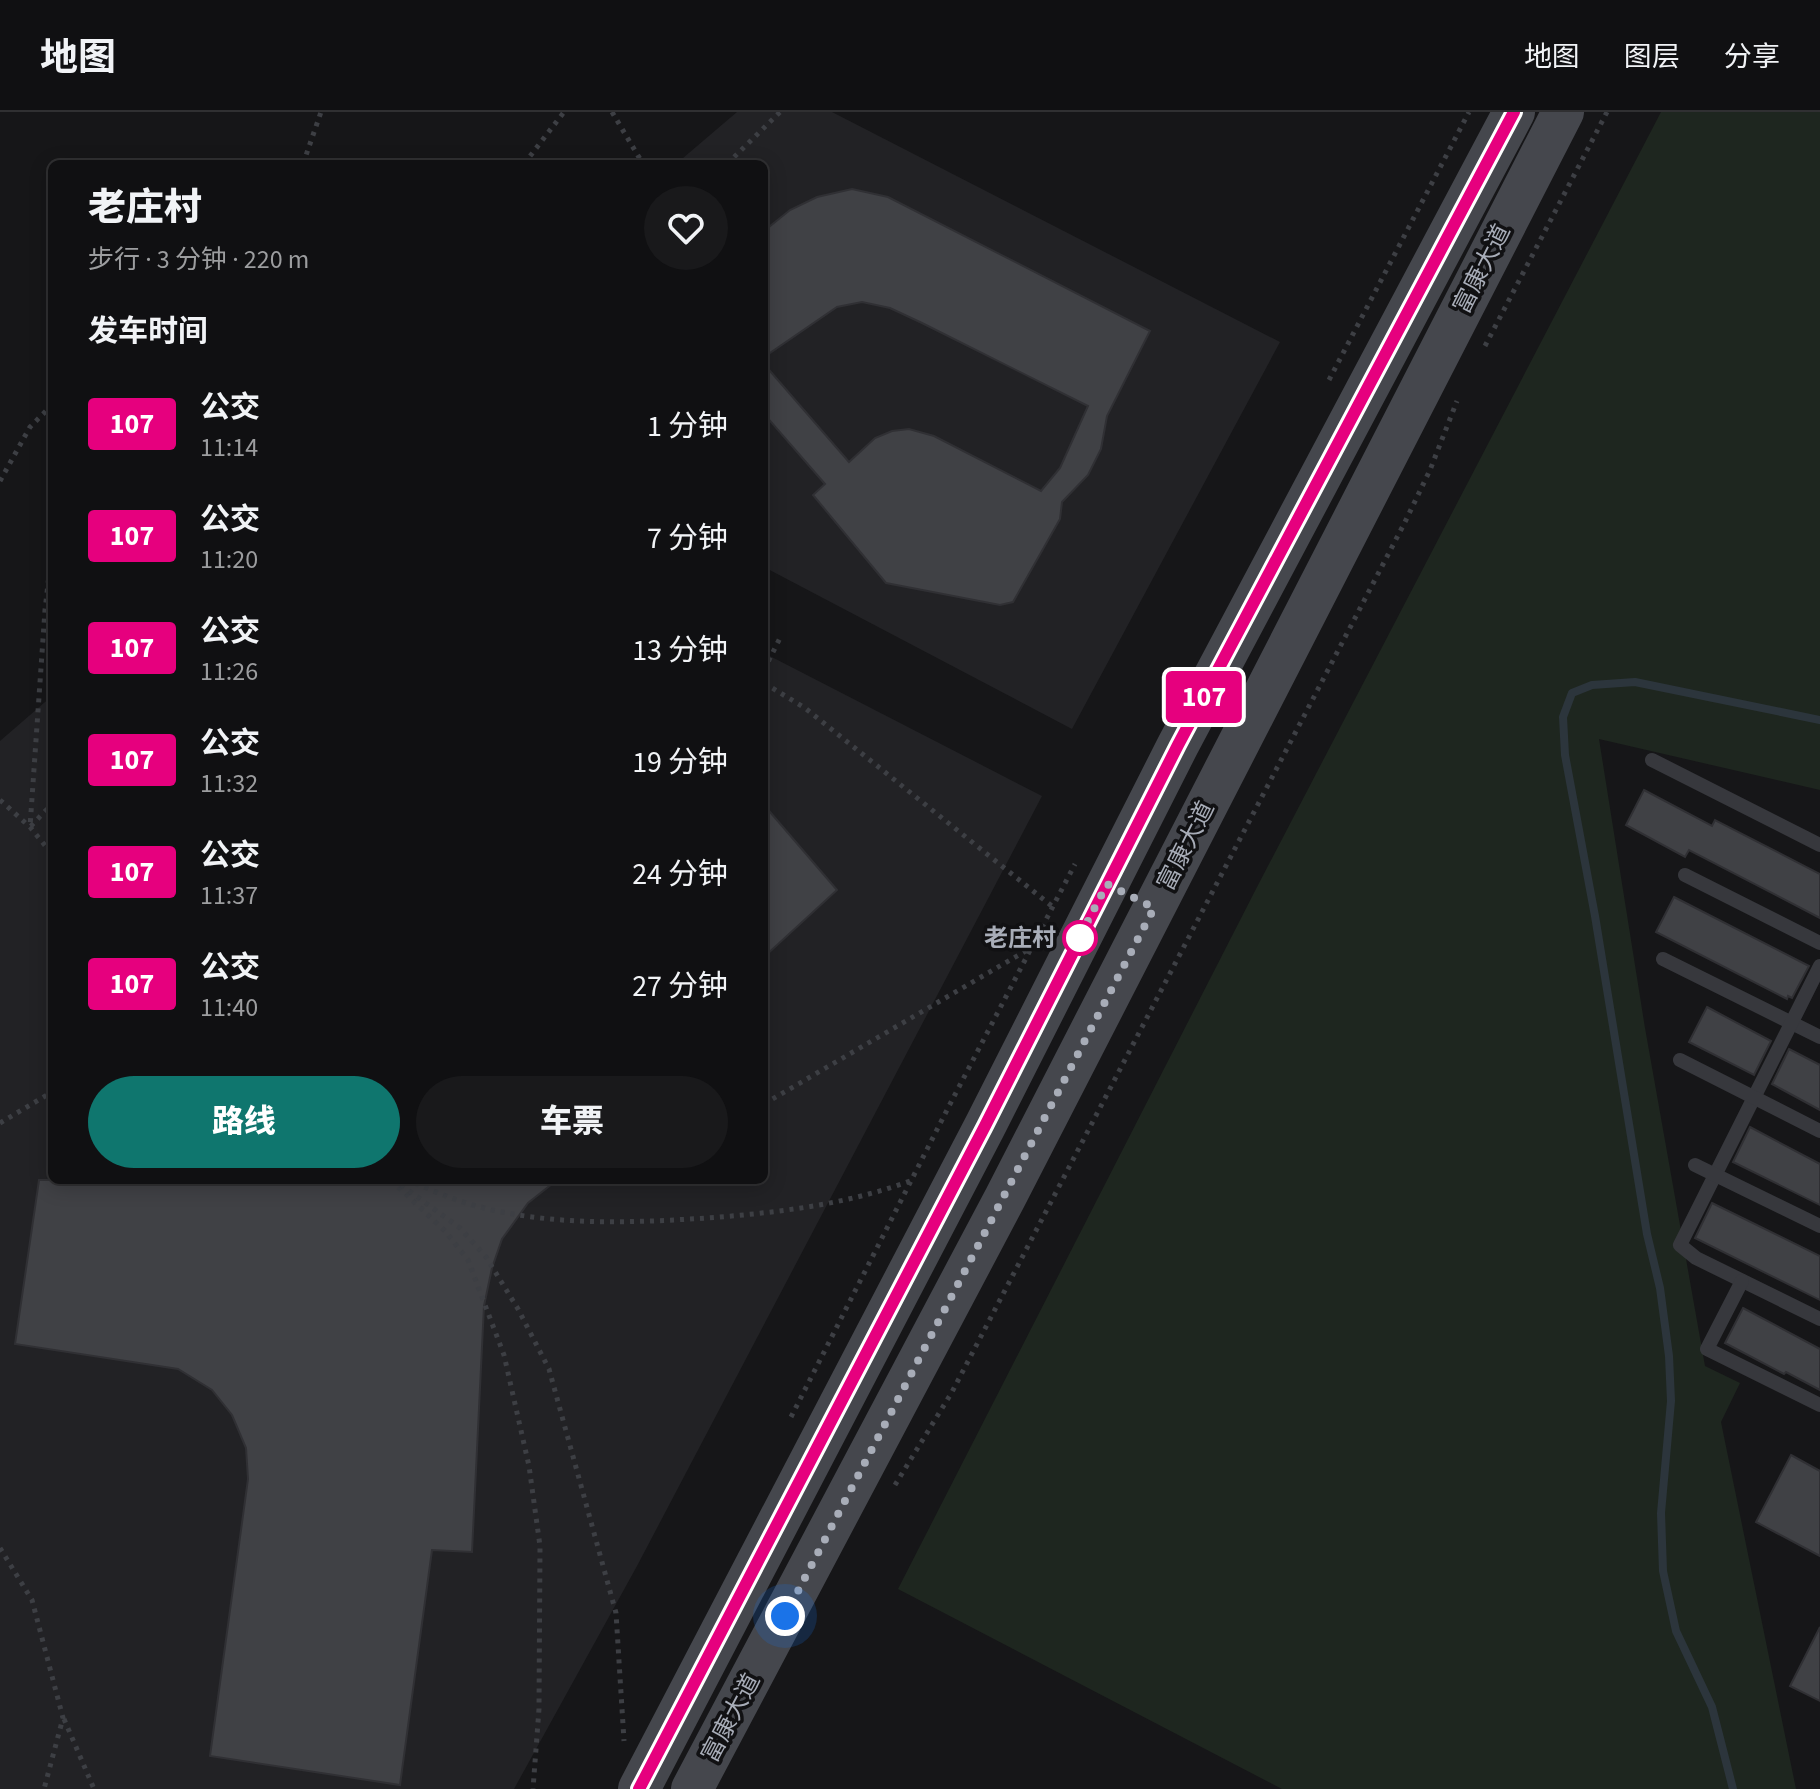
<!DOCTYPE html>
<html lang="zh">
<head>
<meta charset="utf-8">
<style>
	:root { --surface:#101012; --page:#19191b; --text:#f1f3f6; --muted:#9c9d9f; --line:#303032; --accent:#0f766e }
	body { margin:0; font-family:"Source Sans 3","Noto Sans SC",sans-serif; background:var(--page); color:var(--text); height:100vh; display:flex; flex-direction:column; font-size:30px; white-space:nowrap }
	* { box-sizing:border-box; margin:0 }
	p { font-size:26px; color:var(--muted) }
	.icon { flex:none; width:44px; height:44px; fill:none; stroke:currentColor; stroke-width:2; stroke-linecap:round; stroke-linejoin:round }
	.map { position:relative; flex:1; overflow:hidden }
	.side { position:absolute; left:48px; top:48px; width:720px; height:1024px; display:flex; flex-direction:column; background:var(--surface); border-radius:12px; box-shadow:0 4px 20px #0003,0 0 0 2px var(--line) }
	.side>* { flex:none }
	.badge { padding:0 16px; border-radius:6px; font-size:28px; line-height:52px }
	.you { position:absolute; width:40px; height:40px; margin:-20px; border:6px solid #fff; border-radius:50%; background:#1a73e8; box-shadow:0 0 0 12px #1a73e833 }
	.map>.badge { position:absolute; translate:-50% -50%; box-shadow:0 0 0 4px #fff }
	h2 { padding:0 40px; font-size:30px; line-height:72px }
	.round { display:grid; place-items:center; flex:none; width:84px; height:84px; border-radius:42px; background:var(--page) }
	.summary { display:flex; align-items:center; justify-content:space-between; height:136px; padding:0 40px }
	h1 { font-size:38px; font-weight:800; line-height:60px }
	.primary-button { display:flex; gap:16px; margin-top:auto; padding:16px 40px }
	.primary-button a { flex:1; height:92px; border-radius:48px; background:var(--accent); color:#fff; font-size:32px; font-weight:800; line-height:92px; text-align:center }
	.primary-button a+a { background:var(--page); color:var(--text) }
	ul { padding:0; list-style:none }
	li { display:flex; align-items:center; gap:24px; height:112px; padding:0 40px }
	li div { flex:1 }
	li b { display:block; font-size:30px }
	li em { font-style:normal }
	li .badge { min-width:88px; font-weight:700; text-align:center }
	header { display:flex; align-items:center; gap:48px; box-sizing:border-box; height:112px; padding:0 40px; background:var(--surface); border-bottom:2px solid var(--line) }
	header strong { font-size:38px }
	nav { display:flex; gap:44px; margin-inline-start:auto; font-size:28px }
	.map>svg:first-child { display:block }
</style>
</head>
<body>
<header>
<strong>地图</strong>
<nav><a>地图</a><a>图层</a><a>分享</a></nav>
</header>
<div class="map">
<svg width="1820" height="1677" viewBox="0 0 1820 1677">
	<rect width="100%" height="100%" fill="#161618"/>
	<g fill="#222225">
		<polygon points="737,0 832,0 1280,230 1072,617 764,455 764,52 676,52"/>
		<polygon points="764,541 1042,684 637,1454 514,1677 0,1677 0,629 52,584 52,1068 764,1068"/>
	</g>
	<polygon fill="#1e261f" points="1661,0 1820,0 1820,678 1599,627 1645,916 1705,1254 1740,1271 1721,1310 1796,1677 1282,1677 898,1477 1256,777"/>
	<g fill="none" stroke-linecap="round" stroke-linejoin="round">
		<polyline stroke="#2c353c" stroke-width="8" points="1733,1677 1712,1595 1676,1519 1663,1459 1661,1401 1671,1289 1669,1244 1660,1176 1647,1122 1595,804 1565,643 1563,605 1572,581 1592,573 1635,570 1820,608"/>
	</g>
	<g fill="#404145" stroke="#303034" stroke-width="2">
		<polygon points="852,77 888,85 1150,219 1107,304 1101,337 1088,363 1062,390 1060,407 1013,490 1000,493 886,471 813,383 825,372 764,302 764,252 849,350 875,326 892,319 909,317 934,324 1041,379 1060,356 1088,294 922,211 890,196 862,190 837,195 764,245 764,119 790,98 817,85"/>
		<polygon points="1644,678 1712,714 1715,708 1820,762 1820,806 1689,738 1685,745 1626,713"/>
		<polygon points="764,693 837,778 764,845"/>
		<polygon points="1674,785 1809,854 1792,886 1788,884 1787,887 1656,820"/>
		<polygon points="1707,895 1771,929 1754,963 1689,930"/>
		<polygon points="1789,937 1820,953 1820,998 1772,972"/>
		<polygon points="1750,1015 1820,1052 1820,1093 1733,1050"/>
		<polygon points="39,1068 557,1068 528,1091 502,1127 492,1156 484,1194 472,1440 432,1438 400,1673 210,1644 248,1367 246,1336 232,1303 212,1278 178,1257 15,1232"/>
		<polygon points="1712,1091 1820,1144 1820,1188 1695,1126"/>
		<polygon points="1743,1196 1820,1237 1820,1278 1786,1260 1784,1262 1725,1231"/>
		<polygon points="1791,1343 1820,1359 1820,1444 1756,1410"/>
		<polygon points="1820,1515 1820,1589 1790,1574"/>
	</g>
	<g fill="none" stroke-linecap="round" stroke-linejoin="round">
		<g stroke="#3d3f44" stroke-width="5" stroke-dasharray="4 6" stroke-linecap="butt">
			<polyline points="612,0 643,52"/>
			<polyline points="303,52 321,0"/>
			<polyline points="524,52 564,0"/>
			<polyline points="727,52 780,0"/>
			<polyline points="1485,234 1607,0"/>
			<polyline points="1329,268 1469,0"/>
			<polyline points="0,369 30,315 52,293"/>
			<polyline points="52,437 45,498 30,715 52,692"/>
			<polyline points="764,558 780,526"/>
			<polyline points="764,571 805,596 1053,795"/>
			<polyline points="0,688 30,715 52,742"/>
			<polyline points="764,992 1029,837"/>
			<polyline points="0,1011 52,980"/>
			<polyline points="391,1068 445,1119 468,1148 504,1243 529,1354 540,1434 539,1597 533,1677"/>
			<path d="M406,1068C430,1077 455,1089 480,1095C554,1114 631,1111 706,1106C775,1101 845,1093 910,1069"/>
			<polyline points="432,1068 461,1068"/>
			<polyline points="401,1073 460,1116 486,1145 518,1197 549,1257 616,1501 624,1629"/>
			<polyline points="791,1305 948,996 1075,752"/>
			<polyline points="895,1373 952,1280 1405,410 1430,358 1457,289"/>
			<polyline points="0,1436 32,1488 63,1606 44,1677"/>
			<polyline points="64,1607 94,1677"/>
		</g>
		<g stroke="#37383d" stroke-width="14">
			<polyline points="1652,648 1820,733"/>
			<polyline points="1685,763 1820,831"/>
			<polyline points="1663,847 1820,925"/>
			<polyline points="1820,854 1680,1133 1696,1146 1820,1207"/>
			<polyline points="1680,948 1820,1019"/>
			<polyline points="1695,1053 1820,1114"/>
			<polyline points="1742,1169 1707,1237 1820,1293"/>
		</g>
		<g stroke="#45474d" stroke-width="42">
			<polyline points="639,1677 985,1014 1178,633 1514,0"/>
			<polyline points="692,1677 1005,1086 1563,0"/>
		</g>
	</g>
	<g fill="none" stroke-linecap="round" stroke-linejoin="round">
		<g stroke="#fff" stroke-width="18">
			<polyline id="line" points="639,1677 985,1014 1178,633 1514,0"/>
		</g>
		<use href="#line" stroke="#e6007e" stroke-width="12"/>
		<polyline stroke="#a8adb8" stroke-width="8" stroke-dasharray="0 14.4" points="785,1504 1154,796 1107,772 1077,830 1080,826"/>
	</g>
	<circle fill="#fff" stroke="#e6007e" stroke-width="4" cx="1080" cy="826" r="16"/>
	<g text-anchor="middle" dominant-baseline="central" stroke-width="7" stroke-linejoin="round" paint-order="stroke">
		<g font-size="24" fill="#a8adb8" stroke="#111113">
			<text transform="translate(1482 157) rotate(-63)">富康大道</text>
			<text transform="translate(1186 734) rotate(-63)">富康大道</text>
			<text transform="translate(731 1606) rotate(-62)">富康大道</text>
		</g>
		<g font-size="24" font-weight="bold" fill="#a8adb8" stroke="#111113" text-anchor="end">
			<text x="1056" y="826">老庄村</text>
		</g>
	</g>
</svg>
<div class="you" style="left:785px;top:1504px"></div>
<b class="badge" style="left:1204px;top:585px;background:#e6007e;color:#fff">107</b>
<section class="side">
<div class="summary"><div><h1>老庄村</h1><p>步行 · 3 分钟 · 220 m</p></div><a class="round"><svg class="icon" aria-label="heart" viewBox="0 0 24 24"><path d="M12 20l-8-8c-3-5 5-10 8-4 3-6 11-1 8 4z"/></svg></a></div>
<h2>发车时间</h2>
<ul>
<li><span class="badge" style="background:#e6007e;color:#fff">107</span><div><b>公交</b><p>11:14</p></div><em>1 分钟</em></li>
<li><span class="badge" style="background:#e6007e;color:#fff">107</span><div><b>公交</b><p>11:20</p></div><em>7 分钟</em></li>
<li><span class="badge" style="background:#e6007e;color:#fff">107</span><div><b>公交</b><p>11:26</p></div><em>13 分钟</em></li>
<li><span class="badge" style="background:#e6007e;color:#fff">107</span><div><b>公交</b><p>11:32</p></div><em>19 分钟</em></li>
<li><span class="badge" style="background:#e6007e;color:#fff">107</span><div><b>公交</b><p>11:37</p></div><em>24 分钟</em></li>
<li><span class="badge" style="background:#e6007e;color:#fff">107</span><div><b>公交</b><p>11:40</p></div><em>27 分钟</em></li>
</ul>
<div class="primary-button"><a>路线</a><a>车票</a></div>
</section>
</div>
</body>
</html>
